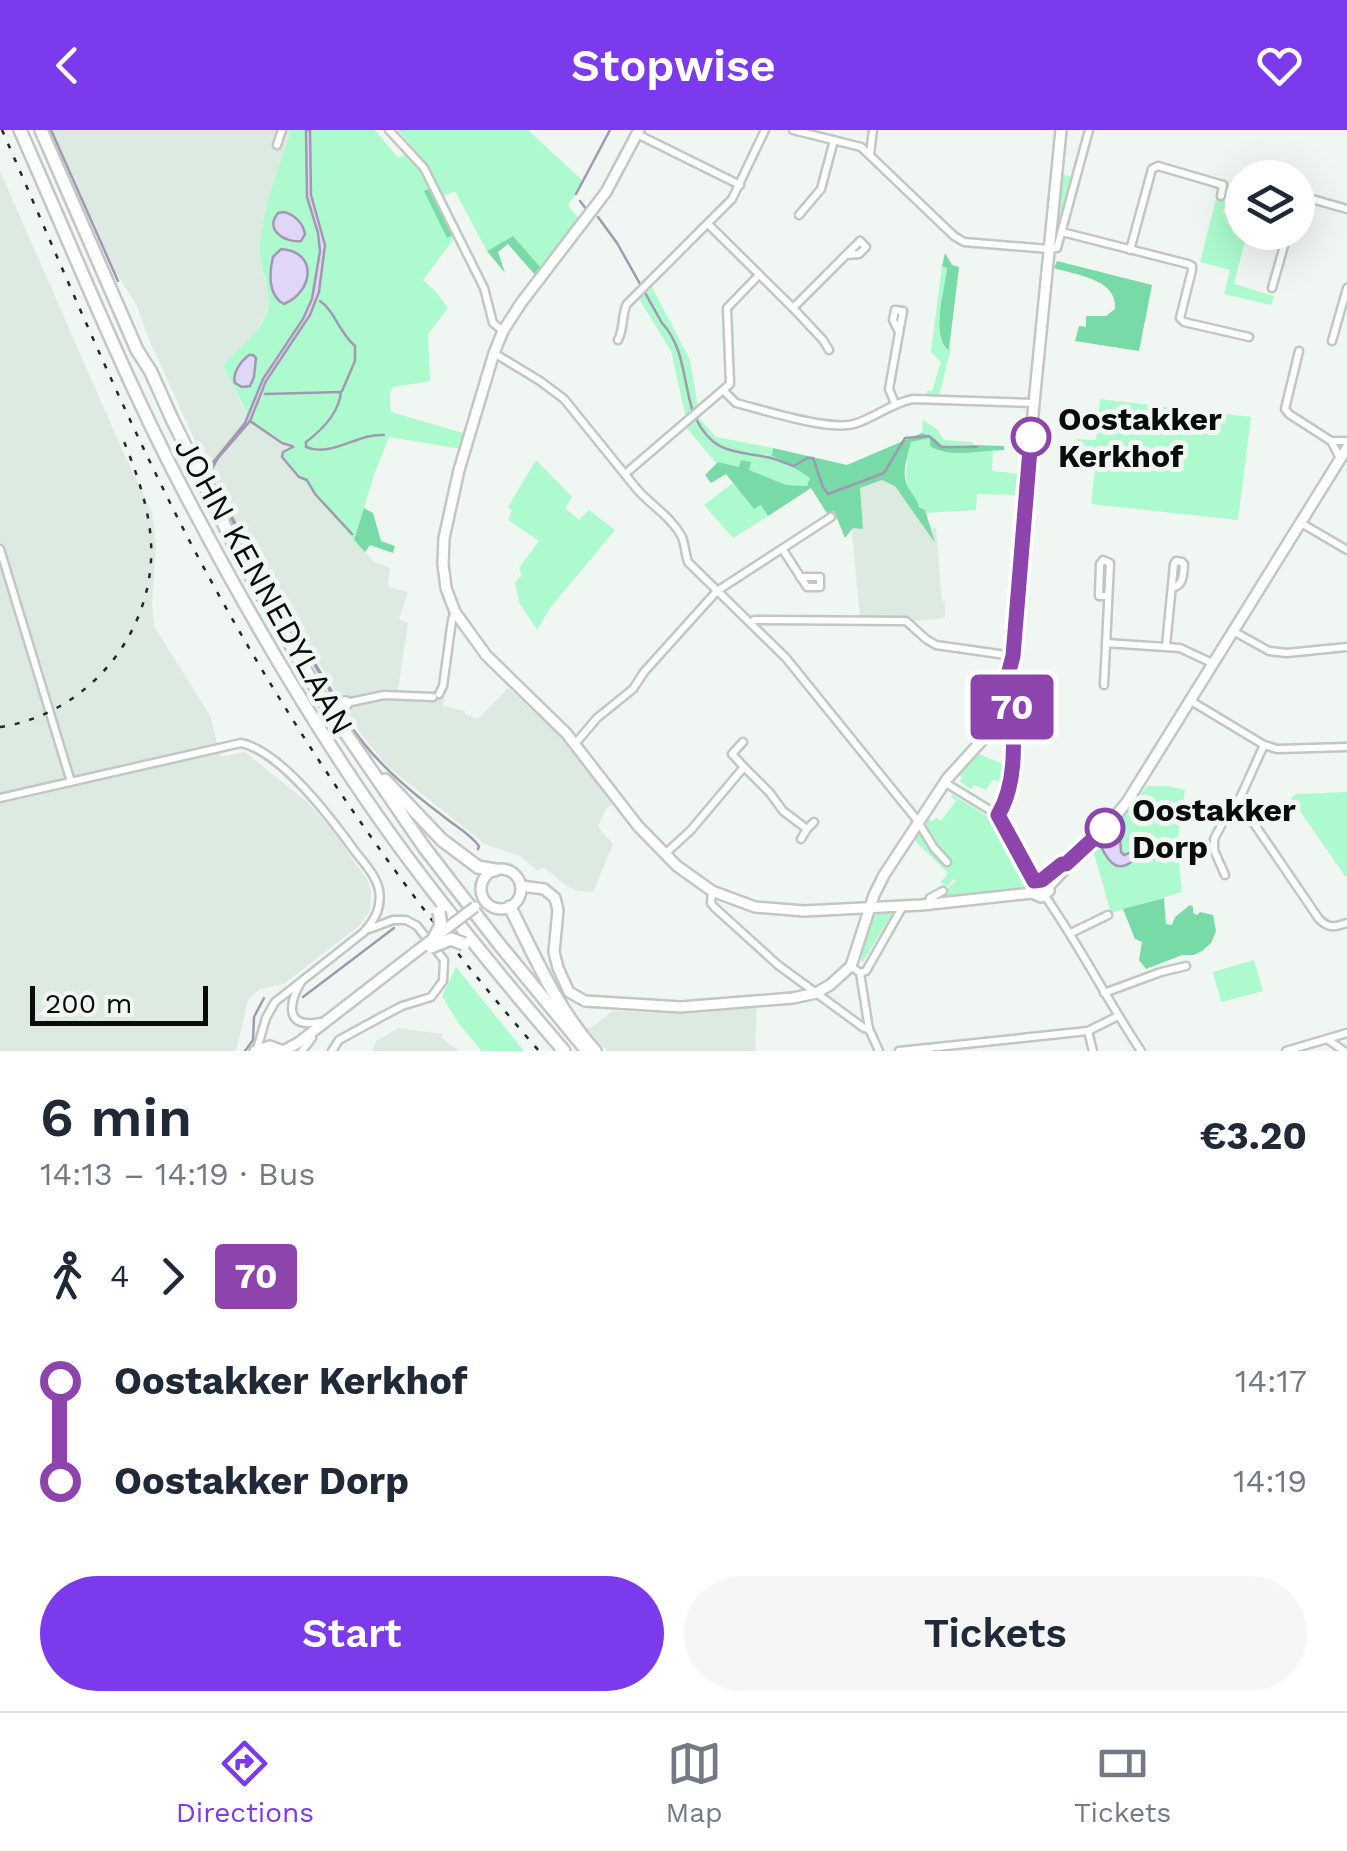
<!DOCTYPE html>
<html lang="en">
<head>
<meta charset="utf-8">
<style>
	:root { --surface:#fff; --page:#f6f6f7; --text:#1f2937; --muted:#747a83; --line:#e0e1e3; --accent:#7c3aed }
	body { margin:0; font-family:"Work Sans",sans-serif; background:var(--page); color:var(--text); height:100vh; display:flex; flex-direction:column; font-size:38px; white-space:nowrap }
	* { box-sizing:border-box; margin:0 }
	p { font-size:32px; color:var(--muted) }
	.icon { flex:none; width:55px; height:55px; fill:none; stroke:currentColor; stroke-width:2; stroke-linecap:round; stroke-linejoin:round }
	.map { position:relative; height:921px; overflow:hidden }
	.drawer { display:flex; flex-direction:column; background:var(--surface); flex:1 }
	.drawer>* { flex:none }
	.badge { padding:0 20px; border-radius:8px; font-size:35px; line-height:65px }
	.buttons { position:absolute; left:1225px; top:30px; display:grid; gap:20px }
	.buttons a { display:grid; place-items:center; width:90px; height:90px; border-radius:50%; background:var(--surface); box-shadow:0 10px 40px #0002; font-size:50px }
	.scale { position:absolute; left:30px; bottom:25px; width:178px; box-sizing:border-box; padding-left:10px; border:5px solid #0a0c0b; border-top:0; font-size:28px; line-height:35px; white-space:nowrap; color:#0a0c0b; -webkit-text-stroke:8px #f0f6f2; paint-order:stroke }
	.map>.badge { position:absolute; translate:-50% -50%; box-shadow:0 0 0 5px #fff }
	.legs { display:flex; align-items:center; gap:15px; height:110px; padding:0 40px; font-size:32px }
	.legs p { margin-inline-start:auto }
	.summary { display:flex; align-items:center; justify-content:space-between; height:170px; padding:0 40px }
	h1 { font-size:55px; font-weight:600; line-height:75px }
	.button { display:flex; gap:20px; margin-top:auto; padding:20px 40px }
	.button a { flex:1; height:115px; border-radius:60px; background:var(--accent); color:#fff; font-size:40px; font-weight:600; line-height:115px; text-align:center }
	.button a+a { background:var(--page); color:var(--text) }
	ul { padding:0 40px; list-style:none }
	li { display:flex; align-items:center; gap:35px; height:100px; font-size:38px }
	li i { display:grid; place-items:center; width:15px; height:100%; margin:0 12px; background:currentColor }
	li i::after { content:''; width:25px; height:25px; margin:-12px; border:8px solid; border-radius:50%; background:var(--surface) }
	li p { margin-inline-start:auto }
	li:first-child i { background:linear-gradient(#0000 50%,currentColor 0) }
	li:last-child i { background:linear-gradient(currentColor 50%,#0000 0) }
	header { display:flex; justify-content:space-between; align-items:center; height:130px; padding:0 40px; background:var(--accent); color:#fff; font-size:45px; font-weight:600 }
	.dock { display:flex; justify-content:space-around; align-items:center; height:140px; border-top:2px solid var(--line); background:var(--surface); font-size:28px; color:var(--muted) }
	.dock a { display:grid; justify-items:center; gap:5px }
	.dock .on { color:var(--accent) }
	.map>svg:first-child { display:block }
</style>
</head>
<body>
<header><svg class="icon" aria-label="back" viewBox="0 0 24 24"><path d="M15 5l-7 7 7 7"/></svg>Stopwise<svg class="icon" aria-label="heart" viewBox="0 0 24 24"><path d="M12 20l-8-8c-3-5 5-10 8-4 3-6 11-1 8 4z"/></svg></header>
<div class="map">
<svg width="1347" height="921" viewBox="0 0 1347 921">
	<rect width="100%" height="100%" fill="#f0f6f2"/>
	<g fill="#ddeae2">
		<polygon points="52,0 291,0 274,51 260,119 261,135 269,167 266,184 254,205 223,235 247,285 247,288 284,312 292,313 295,317 292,320 284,321 281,328 373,431 390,438 388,457 408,462 399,489 408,493 398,560 445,566 443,576 465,581 465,584 478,589 508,558 564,609 612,674 606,679 598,697 613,714 593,762 578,761 567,756 543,737 538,741 520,726 485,714 388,637 361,604 249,416 206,335 148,207 136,174 106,127"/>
		<polygon points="0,41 124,324 152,382 156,416 152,474 154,496 211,587 220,627 245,622 307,672 330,697 368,751 371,762 370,780 360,795 284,854 260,859 248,870 236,921 0,921"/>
		<polygon points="886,345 916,374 929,391 931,398 936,398 942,471 945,471 945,488 913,491 860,488 848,360"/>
		<polygon points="757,876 755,921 607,921 586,898 594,896 612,881 689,884"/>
		<polygon points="399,898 442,904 442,908 459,921 372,921 376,911"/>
	</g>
	<g fill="#adface" fill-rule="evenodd">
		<path d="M291,0H306L307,67L318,103L320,121L317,152L309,179L272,233L248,285L223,235C238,218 259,205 267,182C273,162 260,141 260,121C260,86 280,34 291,0ZM303,129C313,144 305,159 293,170L271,156V145Z"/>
		<path d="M310,0H375L398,28L405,24L423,41L431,58L425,61L448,108L454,105L453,110L423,150L436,162L448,178L428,204L430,251L393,257C388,263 390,274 391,282L463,303L461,319L389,307L375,342L354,410L281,327L284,321L294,318L292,313L284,312L250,291L269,246L310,185L322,150L325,115L311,65Z"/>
		<polygon points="398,0 528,0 583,51 568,76 581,91 542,139 513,106 487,121 455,61 442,67 428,36"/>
		<polygon points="1061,44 1073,47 1056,111 1053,109"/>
		<polygon points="1217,65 1227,68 1223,83 1242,89 1242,102 1247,103 1234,154 1274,166 1271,175 1224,164 1230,140 1200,132"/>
		<path d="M942,136L947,138C945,158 932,202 946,218H951L939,266L926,267L927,261H932L941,232L931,222Z"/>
		<polygon points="652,157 690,230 698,278 686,288 671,221 639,169"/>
		<polygon points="1100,269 1251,287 1238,390 1091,374 1096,329 1075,326 1077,309 1096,310"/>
		<polygon points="698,287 716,307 773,318 772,326 790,333 810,348 808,356 786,355 748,340 750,332 742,330 739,337 718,332 716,333 686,297"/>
		<polygon points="923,290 937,299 944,310 973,312 973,315 945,318 934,308 922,303"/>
		<path d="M930,308L935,320L942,322L993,320L992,341L1023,344L1022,365L977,364L976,380L926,383L925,380C899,363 906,337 911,312Z"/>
		<polygon points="536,330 572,367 565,378 579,390 589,380 615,400 550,478 537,500 519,472 515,452 522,446 519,438 539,411 508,390 512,380 508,377"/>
		<polygon points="733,353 754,379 761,375 768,386 733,408 704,375"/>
		<polygon points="974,622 1008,636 1005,655 995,650 991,651 986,660 974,655 971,659 960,652 962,647 955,643"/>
		<polygon points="1147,656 1167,656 1185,660 1177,713 1182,762 1111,783 1093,720 1135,673"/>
		<polygon points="1347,662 1347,746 1345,746 1291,668 1296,664"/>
		<polygon points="953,665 990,688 997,689 1030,751 1027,759 936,768 956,751 954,749 946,757 941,752 948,743 912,708 923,686 931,691 937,688 941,691 956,671 951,667"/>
		<polygon points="878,783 892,784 862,833 861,828 873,788"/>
		<polygon points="1254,830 1263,861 1221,872 1213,842"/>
		<polygon points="456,837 524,921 482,921 459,894 442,866"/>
	</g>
	<g fill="#78dba7">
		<polygon points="431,58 454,105 447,108 424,61"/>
		<polygon points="513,106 542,139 536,146 508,114 498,122 505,143 487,121"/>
		<path d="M945,123L952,135L959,137L949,219H947C931,202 945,159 947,138L942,136Z"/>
		<path d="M1057,131L1152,155L1139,221L1075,211L1079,196L1086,197V186H1106L1115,179C1118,149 1076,145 1054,138Z"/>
		<path d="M922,303L934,308L945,318L973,315L1004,316V320C981,320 949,329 930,316V308L911,312C908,325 901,343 907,355C911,364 917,368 919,377L925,380L935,413L895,356L882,350L860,358L863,399L853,398L845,408L834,381L828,385L811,358L768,386L761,375L754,379L726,344L711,353L705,345L718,332L739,337L741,330L751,332L749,340L786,355L807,356L810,348C796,339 787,332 772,326L773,318L847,335Z"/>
		<polygon points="364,378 373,383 381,411 395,416 393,423 370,415 365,422 354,410"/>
		<polygon points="1164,768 1166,794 1172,795 1175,787 1190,775 1193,777 1193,783 1197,785 1200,782 1213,785 1216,801 1211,813 1202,821 1194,825 1182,825 1146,839 1139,830 1142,812 1135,809 1123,779"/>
	</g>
	<g fill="#e0d6f8" stroke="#a099b1" stroke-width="2.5">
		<polygon points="306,0 310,0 311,65 325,115 319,162 310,185 266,251 250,291 218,328 209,344 277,471 333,563 331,565 329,559 265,452 206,341 245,293 263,249 303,189 312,169 320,121 318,103 307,67"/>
		<path d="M284,82C295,85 303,93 305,104L301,111C285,113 264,100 278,83Z"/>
		<path d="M281,119C319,122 313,162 284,174C268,166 269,143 273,127Z"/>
		<path d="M249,225H253L256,228L254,247L250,256L242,257L235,253C232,243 241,231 249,225Z"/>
		<path d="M1112,702L1120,707L1121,722L1124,725C1135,722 1143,711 1157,716L1161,722L1160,725L1153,729L1139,725C1120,746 1109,735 1100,714Z"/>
	</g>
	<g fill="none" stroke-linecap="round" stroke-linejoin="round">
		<g stroke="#a099b1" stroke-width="2.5">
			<polyline points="51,0 118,151"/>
			<polyline points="576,64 610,0"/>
			<polyline points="580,71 587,80"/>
			<path d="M598,87L617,113L662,193C685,218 683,252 693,282"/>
			<path d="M320,171C335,181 338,201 355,216V231L342,261"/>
			<path d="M265,264L341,262C339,282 322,300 306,312V317C331,328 358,303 384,305"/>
			<path d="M696,289C715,326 736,320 771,328C780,330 786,334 794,336L807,328H813L823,357L828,364L884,343L905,308L929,306L941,317H977"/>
			<polyline points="250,291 282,313 292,316 293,317 283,322 282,327 299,347 307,350 315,364 352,404"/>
			<polyline points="219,364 251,423"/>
			<path d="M348,592C373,630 407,659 443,686C455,696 469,703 479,716L478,719"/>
			<polyline points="303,867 394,798"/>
			<polyline points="245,921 253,910 254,887 264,868"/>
		</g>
		<g stroke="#c1c7c3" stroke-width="11">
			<g id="minor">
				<polyline points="389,0 424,38 484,158 493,193 503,201"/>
				<polyline points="793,0 861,17 954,106 964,112 1049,119 1057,118 1089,0"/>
				<polyline points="637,4 740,55"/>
				<polyline points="277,15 282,0"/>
				<polyline points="870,24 873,0"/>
				<polyline points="1298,68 1298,65 1347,79"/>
				<polyline points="799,85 821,59 834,10"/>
				<polyline points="708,94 793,178 823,210 829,220"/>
				<polyline points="1062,102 1188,134 1192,136 1192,140 1180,188 1184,192 1249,207"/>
				<polyline points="1130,120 1152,39 1158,36 1223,55 1221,66"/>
				<polyline points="846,125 859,124 866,117 860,111"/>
				<polyline points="1272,158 1288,102"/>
				<polyline points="793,178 860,111"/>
				<polyline points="899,202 893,190 895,180 903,181"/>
				<path d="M618,210C625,196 621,185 627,174L732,69L765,0"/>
				<polyline points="1332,211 1347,158"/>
				<polyline points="1299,221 1285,279 1289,284 1331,311 1340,328"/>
				<path d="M494,223L540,251L564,269L636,358C650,375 671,386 682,407C685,415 685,423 688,432L786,528L917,690L934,718L947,732"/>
				<path d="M724,261L736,273C764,280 828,301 854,294C875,288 891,273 913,269L1034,273"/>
				<polyline points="895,274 889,259 903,181"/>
				<polyline points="1331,311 1347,311"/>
				<polyline points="625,344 730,254 727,178 759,145"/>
				<polyline points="1301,393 1347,420"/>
				<polyline points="0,419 71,652"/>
				<polyline points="783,420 807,457 820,457 820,447 800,447"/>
				<polyline points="751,493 754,490 906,491 926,509 936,515 1013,526"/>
				<polyline points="1233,501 1269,521 1287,523 1347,517"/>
				<polyline points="1106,513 1180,518 1214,534"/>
				<path d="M1166,516L1174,434L1176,431L1182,432L1184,434C1183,445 1184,455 1172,458"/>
				<polyline points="1008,551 1028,554 1052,553"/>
				<polyline points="1104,555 1110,433 1103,430 1100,434 1099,466 1108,466"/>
				<polyline points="439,564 443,556 452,490 455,482"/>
				<polyline points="1191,571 1264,615 1277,619 1347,617"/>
				<polyline points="346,573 384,565 433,567"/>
				<polyline points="743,612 732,624 744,637"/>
				<polyline points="575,614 597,588 633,559 644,542 717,461 831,387"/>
				<polyline points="944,652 998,685 1035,751"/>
				<path d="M0,668L241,613C280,621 331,688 354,720C363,732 376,745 379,760C382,778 375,789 364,802L275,872L266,888L257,919"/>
				<path d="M1240,668L1242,676L1319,789C1329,799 1335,797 1347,793"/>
				<path d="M998,685C1019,651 1013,603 1011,564L1005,560"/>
				<polyline points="807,699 814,692"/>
				<polyline points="665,724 691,700 744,637 770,663 783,681 807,699 801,709"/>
				<polyline points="1225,745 1214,720 1214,709 1224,690 1240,668 1264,615"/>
				<polyline points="712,761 711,773 714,777 778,835 864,898 869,899"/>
				<path d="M1045,766C1080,816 1107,870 1141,921"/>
				<polyline points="928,774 930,768 943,761"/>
				<polyline points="1071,803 1108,785"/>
				<polyline points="851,836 860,843 869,899 879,921"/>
				<polyline points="860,843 866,841 903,776"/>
				<path d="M301,852C288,875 285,899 321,892"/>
				<polyline points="1104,863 1161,842 1186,836"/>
				<polyline points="1088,901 1093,921"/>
				<polyline points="1327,909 1344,921"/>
				<polyline points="302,921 312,908"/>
				<polyline points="332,921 339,910 381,887 402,876 431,867 443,851 444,830 417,796 406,790 393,790 369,799"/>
				<polyline points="899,921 1088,901 1118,886"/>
				<polyline points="1286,921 1347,903"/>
			</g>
		</g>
		<g stroke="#c1c7c3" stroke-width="14">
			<g id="tertiary">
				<polyline points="639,0 606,62 521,173 503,201 494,223 459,340 444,408 443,434 446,458 455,482 486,525 566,603 638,696 677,736 712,761 755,777 804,781 922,775 1032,763 1041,767 1049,761 1049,756 1066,738 1066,734"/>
				<polyline points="521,756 544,759 555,768 558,780 554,822 558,838 569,862 585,871 681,877 793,868 816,863 830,855 851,836 874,765 884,745 947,649 985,607 1008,551 1013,526 1034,273 1061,0"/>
				<polyline points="1032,763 1033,752 1043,750 1062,734 1066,734 1107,696 1127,672 1347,318"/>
			</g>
		</g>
		<g stroke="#c1c7c3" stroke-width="14">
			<g id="secondary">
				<circle cx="501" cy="759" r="20"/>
				<polyline points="255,921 270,916 283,921"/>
				<polyline points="283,921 298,913 426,814"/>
			</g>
		</g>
		<g stroke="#c1c7c3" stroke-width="16">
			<g id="trunk">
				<path d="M20,0C72,117 120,238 179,352C246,481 320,610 407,727C457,794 510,858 564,921"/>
				<polyline points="41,0 137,220 151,242 172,289 241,429 321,567 424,717 499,814 587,921"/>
				<polyline points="328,570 336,573 346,573 340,580 341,588"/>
				<polyline points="385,650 442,710 478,737 495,740"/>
				<path d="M510,777C535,827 557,879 595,921"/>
			</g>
		</g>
		<use href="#minor" stroke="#fff" stroke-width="6"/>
		<use href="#tertiary" stroke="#fff" stroke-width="9"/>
		<use href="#secondary" stroke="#fff" stroke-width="9"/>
		<use href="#trunk" stroke="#fff" stroke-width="11"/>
		<g stroke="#242725" stroke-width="2.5" stroke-dasharray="5 10" stroke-linecap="butt">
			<path d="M2,0C62,137 119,275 188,408C284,591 403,765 539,921"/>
			<path d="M0,597C88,584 156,502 151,412C149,377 136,341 123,309"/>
		</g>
		<g stroke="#c1c7c3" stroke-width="14" stroke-linecap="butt">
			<polyline id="secondary-bridge" points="426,814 475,777"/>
		</g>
		<g stroke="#c1c7c3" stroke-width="16" stroke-linecap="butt">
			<g id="trunk-bridge">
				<polyline points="434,808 441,795 439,782"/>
				<polyline points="431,817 451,809 464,814"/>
			</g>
		</g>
		<use href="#secondary-bridge" stroke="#fff" stroke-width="9"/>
		<use href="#trunk-bridge" stroke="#fff" stroke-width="11"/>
	</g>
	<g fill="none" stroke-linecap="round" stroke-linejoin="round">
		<g stroke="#fff" stroke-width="22">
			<path id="line-1" d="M1031,307L1013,526L1004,560L1012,564C1013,602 1019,651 998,685L1034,751L1042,750L1062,734H1066L1105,698"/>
		</g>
		<use href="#line-1" stroke="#8e44ad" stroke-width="15"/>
	</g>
	<g fill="#fff" stroke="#8e44ad" stroke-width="5">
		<circle cx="1031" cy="307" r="18"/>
		<circle cx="1105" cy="698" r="18"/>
	</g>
	<g text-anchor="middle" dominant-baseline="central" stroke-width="10" stroke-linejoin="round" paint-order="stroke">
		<g font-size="32" font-weight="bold" fill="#0a0c0b" stroke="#f0f6f2" text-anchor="start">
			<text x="1058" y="289">Oostakker<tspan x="1058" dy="37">Kerkhof</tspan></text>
			<text x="1132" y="680">Oostakker<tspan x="1132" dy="37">Dorp</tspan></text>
		</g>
		<g font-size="32" fill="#0a0c0b" stroke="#f0f6f2">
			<text transform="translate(264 456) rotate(61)">JOHN KENNEDYLAAN</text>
		</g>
	</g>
</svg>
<div class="buttons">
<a><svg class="icon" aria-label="layers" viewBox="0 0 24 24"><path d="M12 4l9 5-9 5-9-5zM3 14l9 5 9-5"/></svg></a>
</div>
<div class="scale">200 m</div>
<b class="badge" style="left:1012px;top:577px;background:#8e44ad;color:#fff">70</b>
</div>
<section class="drawer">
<div class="summary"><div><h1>6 min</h1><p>14:13 – 14:19 · Bus</p></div><b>€3.20</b></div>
<div class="legs"><svg class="icon" aria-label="walk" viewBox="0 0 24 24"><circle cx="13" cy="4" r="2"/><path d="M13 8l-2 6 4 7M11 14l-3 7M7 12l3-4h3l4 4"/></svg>4<svg class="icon" aria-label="forward" viewBox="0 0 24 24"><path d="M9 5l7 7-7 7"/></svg><b class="badge" style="background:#8e44ad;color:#fff">70</b></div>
<ul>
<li><i style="color:#8e44ad"></i><b>Oostakker Kerkhof</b><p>14:17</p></li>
<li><i style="color:#8e44ad"></i><b>Oostakker Dorp</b><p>14:19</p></li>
</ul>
<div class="button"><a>Start</a><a>Tickets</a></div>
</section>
<nav class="dock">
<a class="on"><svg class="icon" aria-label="directions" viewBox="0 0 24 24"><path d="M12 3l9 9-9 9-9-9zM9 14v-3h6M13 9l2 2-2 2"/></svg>Directions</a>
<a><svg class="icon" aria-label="map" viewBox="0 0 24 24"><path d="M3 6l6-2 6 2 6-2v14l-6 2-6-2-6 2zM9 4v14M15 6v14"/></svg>Map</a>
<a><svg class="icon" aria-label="tickets" viewBox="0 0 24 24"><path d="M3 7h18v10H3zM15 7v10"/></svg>Tickets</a>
</nav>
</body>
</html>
